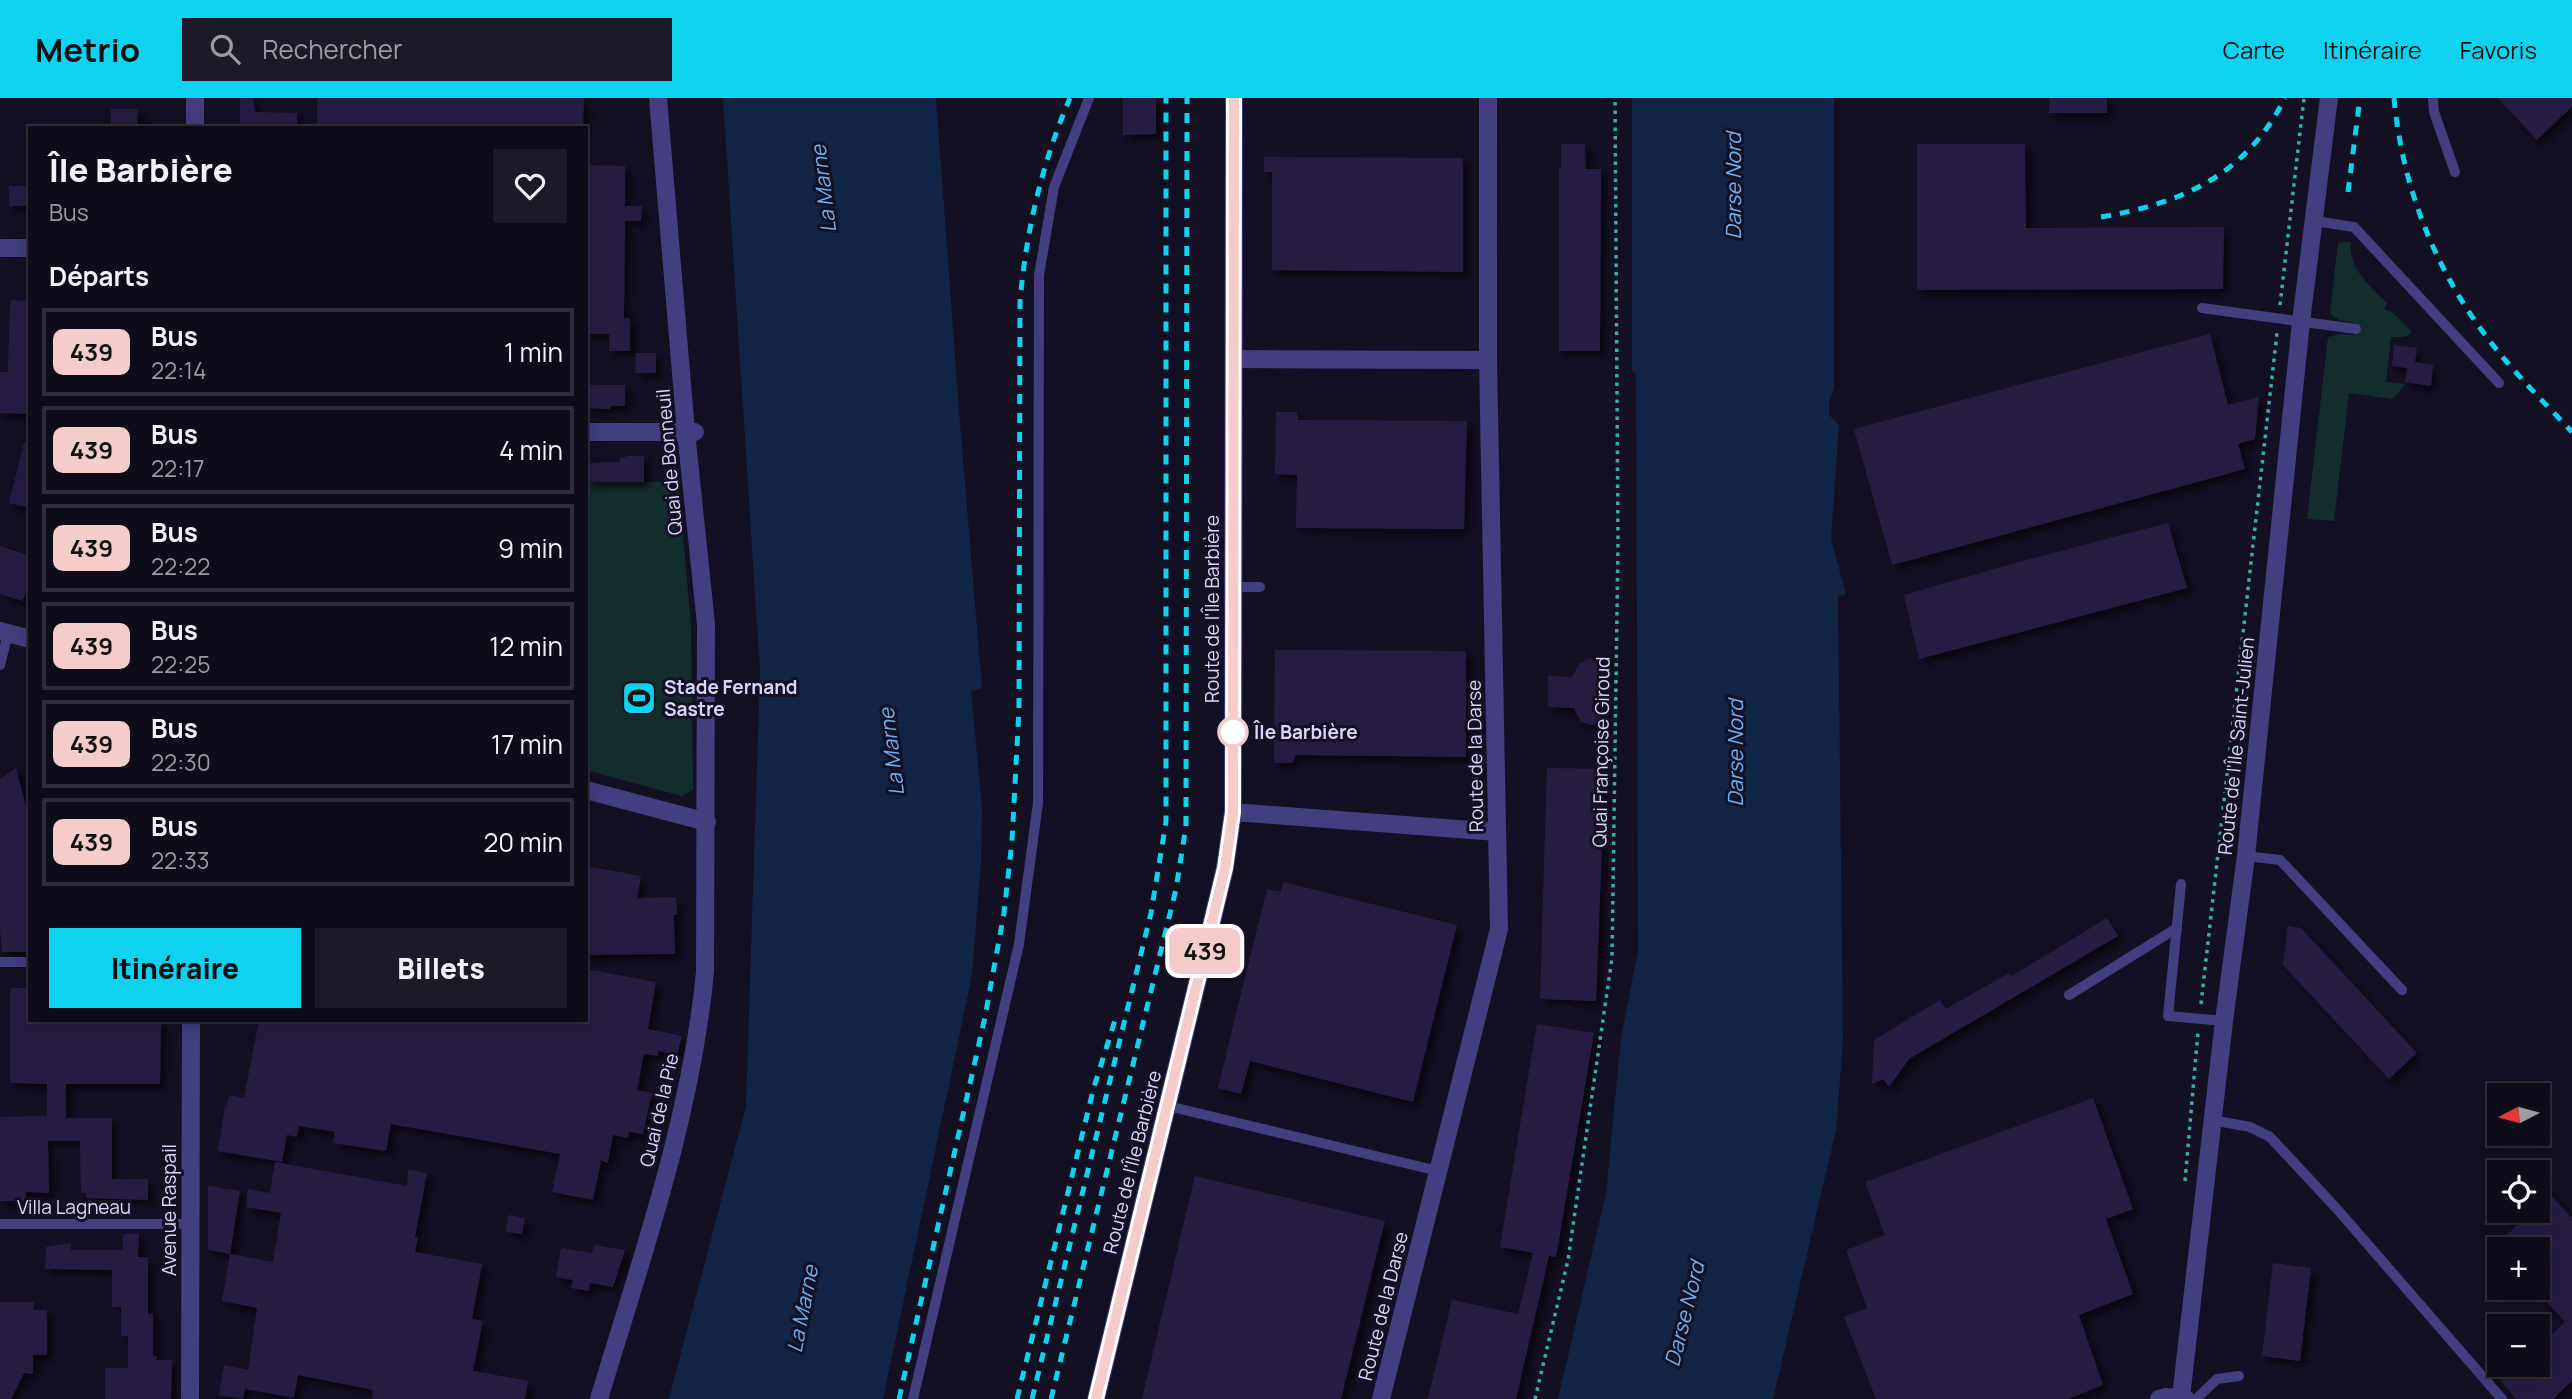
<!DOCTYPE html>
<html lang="fr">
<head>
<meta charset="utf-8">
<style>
	:root { --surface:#0f0c1a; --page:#1d1a27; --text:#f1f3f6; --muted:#9b9ba2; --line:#2f2c39; --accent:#0fd2ee }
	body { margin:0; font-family:Manrope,sans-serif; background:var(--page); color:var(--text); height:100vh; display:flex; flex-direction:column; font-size:26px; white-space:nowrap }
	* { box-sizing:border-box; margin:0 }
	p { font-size:23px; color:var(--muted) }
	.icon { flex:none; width:38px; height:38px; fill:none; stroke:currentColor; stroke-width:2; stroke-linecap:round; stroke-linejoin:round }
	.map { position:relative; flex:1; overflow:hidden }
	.sheet { position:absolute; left:28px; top:28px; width:560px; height:896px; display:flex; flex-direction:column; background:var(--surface); border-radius:0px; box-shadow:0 4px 18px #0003,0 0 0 2px var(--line) }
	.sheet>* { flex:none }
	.badge { padding:0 14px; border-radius:10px; font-size:24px; line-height:46px }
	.needle { width:46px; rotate:264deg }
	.buttons { position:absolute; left:2487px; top:985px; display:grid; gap:14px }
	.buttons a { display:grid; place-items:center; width:63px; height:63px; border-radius:0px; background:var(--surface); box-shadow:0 4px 18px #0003,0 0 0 2px var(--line); font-size:35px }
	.map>.badge { position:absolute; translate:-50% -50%; box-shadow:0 0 0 4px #fff }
	h2 { padding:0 21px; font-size:26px; line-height:63px }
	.round { display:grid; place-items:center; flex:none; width:74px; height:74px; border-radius:0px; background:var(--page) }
	.overview { display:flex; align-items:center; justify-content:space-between; height:119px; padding:0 21px }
	h1 { font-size:33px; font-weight:800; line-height:52px }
	.primary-button { display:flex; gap:14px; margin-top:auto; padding:14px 21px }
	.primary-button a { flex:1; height:80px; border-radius:0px; background:var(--accent); color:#111; font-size:28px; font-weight:800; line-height:80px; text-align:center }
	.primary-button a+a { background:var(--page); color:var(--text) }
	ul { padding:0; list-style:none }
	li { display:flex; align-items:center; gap:21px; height:88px; margin:0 14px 10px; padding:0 7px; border:4px solid var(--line); border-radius:0px }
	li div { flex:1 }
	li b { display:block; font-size:26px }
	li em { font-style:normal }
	li .badge { min-width:77px; font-weight:700; text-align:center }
	header { display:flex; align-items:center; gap:42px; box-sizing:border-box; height:98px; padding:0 35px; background:var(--accent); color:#111 }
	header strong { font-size:33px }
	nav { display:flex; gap:38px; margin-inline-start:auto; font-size:24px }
	.search { width:490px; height:63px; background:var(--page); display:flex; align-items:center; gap:18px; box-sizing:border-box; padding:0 24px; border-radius:0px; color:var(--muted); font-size:26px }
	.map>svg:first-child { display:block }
</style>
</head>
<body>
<header>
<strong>Metrio</strong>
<div class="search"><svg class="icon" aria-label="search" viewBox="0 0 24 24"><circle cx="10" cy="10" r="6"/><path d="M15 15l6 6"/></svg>Rechercher</div>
<nav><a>Carte</a><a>Itinéraire</a><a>Favoris</a></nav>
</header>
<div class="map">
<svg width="2572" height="1301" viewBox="0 0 2572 1301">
	<defs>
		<filter id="shadow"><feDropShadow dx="5.5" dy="5.5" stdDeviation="3.5" flood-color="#0009"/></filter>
	</defs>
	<rect width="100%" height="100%" fill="#141023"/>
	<g fill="#132d2d">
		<path d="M2344,144H2351C2348,170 2370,189 2387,205L2384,211L2393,215L2412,234L2405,239H2391L2386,284L2405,286L2393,301L2349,295L2334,423L2307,421L2328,239L2340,236L2355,237L2357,226L2340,222L2330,216L2338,145Z"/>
		<polygon points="586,384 678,384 691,527 693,692 682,698 586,672"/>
	</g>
	<g fill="#112446">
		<polygon points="723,0 936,0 960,325 982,590 971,593 982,710 981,764 972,877 883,1301 669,1301 746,1008 760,573"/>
		<polygon points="1632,0 1834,0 1834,291 1829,302 1829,317 1839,327 1831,442 1846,496 1838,498 1843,943 1836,1032 1773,1301 1558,1301 1606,1095 1621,941 1638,852 1636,278 1632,272"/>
	</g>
	<g fill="#261d43" filter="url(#shadow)">
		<polygon points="240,0 253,0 255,14 297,15 297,30 240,30"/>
		<polygon points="317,0 584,0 583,30 507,30 507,27 473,27 473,30 317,30"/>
		<polygon points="1123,0 1156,0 1156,36 1123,37"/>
		<rect x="2049" y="0" width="58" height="15"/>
		<polygon points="2498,0 2572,0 2572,9 2537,42"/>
		<polygon points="111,11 138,11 137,30 111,30"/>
		<polygon points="1561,46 1585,46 1586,71 1601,71 1600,253 1559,253 1559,71 1561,71"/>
		<polygon points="1917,46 2025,46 2026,130 2224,129 2223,191 1917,192"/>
		<polygon points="1264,59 1463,60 1463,174 1272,172 1272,74 1264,74"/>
		<polygon points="586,67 625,68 625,108 642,108 641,123 625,123 624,220 630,220 630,253 609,253 609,236 586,236"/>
		<rect x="9" y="88" width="21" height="20"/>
		<polygon points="10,202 30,203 30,316 0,315 0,274 8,274"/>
		<polygon points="2210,236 2228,307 2259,299 2255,341 2238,346 2245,371 1892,467 1854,331"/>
		<polygon points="2394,247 2417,250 2415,264 2433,267 2431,288 2405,284 2407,270 2392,268"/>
		<polygon points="636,255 656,255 656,275 635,275"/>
		<polygon points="590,287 625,287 625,308 610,308 610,311 586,310 586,293 590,293"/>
		<polygon points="1276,314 1297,314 1298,322 1467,323 1464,431 1296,430 1297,377 1275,376"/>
		<polygon points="24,344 30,345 30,410 9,405"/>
		<polygon points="629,358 644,358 644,384 586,384 586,365 620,364 620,360"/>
		<polygon points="2168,425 2187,490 1919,561 1904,497 2019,464"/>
		<polygon points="0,448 30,458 30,480 23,503 0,496"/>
		<polygon points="1275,552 1466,553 1466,659 1295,657 1293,665 1274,665"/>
		<polygon points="1590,560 1601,564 1606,574 1597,596 1604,605 1605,617 1598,626 1592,627 1581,624 1574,610 1548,609 1548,578 1572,579 1579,566"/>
		<polygon points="16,670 30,724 30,854 2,854 0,830 0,681"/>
		<polygon points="1547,670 1605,671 1596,903 1540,901"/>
		<polygon points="586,768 641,778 637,800 676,799 677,817 674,817 675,856 586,857"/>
		<polygon points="1283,784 1457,827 1413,1004 1250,963 1241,996 1218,990 1267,791 1281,794"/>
		<polygon points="2107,820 2118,838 1909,961 1889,989 1883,981 1872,986 1874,942 1940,902 1946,911 2009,875 2012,878"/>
		<polygon points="2288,828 2301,830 2417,955 2389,981 2283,867"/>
		<polygon points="586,871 656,884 648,931 682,938 677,957 658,953 658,958 644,956 637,992 652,995 643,1036 629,1034 628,1040 613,1037 608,1065 601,1063 593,1102 552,1094 560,1056 391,1026 386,1053 333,1045 335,1034 299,1028 297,1039 287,1037 282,1064 218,1053 225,1008 227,1008 229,997 244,1000 259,922 586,922"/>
		<polygon points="10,890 30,890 30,922 161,922 160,986 66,986 66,1020 112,1020 112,1081 148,1081 148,1102 86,1100 86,1095 81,1095 80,1043 48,1043 49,1095 26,1094 26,1103 0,1103 0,1019 47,1018 47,986 10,985"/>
		<polygon points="1537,926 1594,935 1556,1159 1549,1158 1516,1301 1428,1301 1452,1202 1518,1216 1533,1155 1500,1149"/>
		<polygon points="2093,1000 2133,1111 2106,1121 2133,1196 2079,1217 2103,1287 2068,1301 1876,1301 1844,1219 1867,1210 1846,1152 1885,1137 1865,1084"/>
		<polygon points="275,1064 407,1088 408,1072 427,1075 415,1139 418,1139 415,1154 482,1166 472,1221 483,1223 473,1273 528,1283 525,1301 372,1301 373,1292 298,1277 294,1300 245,1291 243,1301 219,1297 224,1267 248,1272 257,1210 222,1203 230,1156 273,1164 281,1115 246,1109 248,1091 270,1095"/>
		<polygon points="1195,1078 1385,1123 1341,1301 1142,1301"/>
		<polygon points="208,1088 240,1093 230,1156 208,1152"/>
		<polygon points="2546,1092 2572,1120 2572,1283 2553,1301 2516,1301 2501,1283 2518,1267 2538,1267 2538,1249 2565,1224 2538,1194 2538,1152 2491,1152 2532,1113 2538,1113 2538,1100"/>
		<polygon points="508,1117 525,1120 522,1136 506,1134"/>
		<polygon points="139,1135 138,1159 148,1159 148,1216 153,1215 153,1258 157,1258 156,1262 172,1262 171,1301 105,1301 105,1270 128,1270 128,1238 121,1238 121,1209 112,1209 112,1172 45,1171 46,1149 71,1145 71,1152 123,1152 123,1136"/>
		<polygon points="594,1147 625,1152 613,1189 590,1185 589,1193 571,1190 573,1182 556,1179 561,1150 592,1155"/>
		<polygon points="2273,1165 2311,1170 2300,1263 2262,1258"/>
		<polygon points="0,1204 34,1204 33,1212 47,1212 47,1257 33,1257 33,1276 24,1275 11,1301 0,1301"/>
	</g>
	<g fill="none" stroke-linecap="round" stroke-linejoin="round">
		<g stroke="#37aeaa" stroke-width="3.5" stroke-dasharray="3.5 5" stroke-linecap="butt">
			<polyline points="2280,207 2304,0"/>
			<polyline points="2201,906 2277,235"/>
			<polyline points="2185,1083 2198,934"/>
			<polyline points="1535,1301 1568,1162 1612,860 1618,445 1615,0"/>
		</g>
		<g stroke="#423e7f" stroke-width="10">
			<polyline points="2433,0 2434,14 2455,74"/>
			<polyline points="2315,123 2354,129 2499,285"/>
			<polyline points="2202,210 2356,231"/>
			<polyline points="1233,489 1260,489"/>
			<polyline points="0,567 8,535"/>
			<polyline points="2246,758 2280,762 2402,892"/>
			<polyline points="2181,786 2168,918 2224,923"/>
			<polyline points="0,864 30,864"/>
			<polyline points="2069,897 2177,830"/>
			<polyline points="1168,1008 1438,1073"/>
			<polyline points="2212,1022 2250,1029 2270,1039 2337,1111 2502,1301"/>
			<polyline points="0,1126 190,1126"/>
			<polyline points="913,1301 1019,846 1038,705 1039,177 1054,89 1089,0"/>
			<polyline points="2196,1301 2217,1281 2239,1278"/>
		</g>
		<g stroke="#423e7f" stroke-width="18">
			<polyline points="195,30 195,0"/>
			<polyline points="0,150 30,150"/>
			<polyline points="1234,261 1488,262"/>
			<polyline points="586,334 695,334"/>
			<polyline points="0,533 30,541"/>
			<polyline points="586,692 707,724"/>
			<polyline points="1233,714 1497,734"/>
			<polyline points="2181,1299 2224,923 2246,758 2301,224 2329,0"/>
			<polyline points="190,1301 191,922"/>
			<polyline points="1096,1301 1225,770 1233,714 1234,0"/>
			<polyline points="1381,1301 1499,831 1488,262 1488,0"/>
			<polyline points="2159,1301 2166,1299 2186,1301"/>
		</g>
		<path stroke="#423e7f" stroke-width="18" d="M599,1301C641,1161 691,1021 705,874L706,526L686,334L658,0"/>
		<g stroke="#0fd2ee" stroke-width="5" stroke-dasharray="10 9" stroke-linecap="butt">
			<path d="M2394,0C2402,88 2435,172 2489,242C2514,275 2544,304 2572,334"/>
			<polyline points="2348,94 2360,0"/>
			<path d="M2101,119C2183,105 2246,77 2285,0"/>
			<path d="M899,1301L985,919L1004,815L1012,743L1019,611L1020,204C1026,133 1042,65 1070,0"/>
			<polyline points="1017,1301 1094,989 1116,919"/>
			<polyline points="1032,1301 1151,815 1166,724 1166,0"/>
			<polyline points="1051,1301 1176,791 1186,728 1187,0"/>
		</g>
	</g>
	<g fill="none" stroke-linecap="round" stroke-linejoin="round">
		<g stroke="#fff" stroke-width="16">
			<polyline id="line" points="1096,1301 1225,770 1233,714 1234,0"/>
		</g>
		<use href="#line" stroke="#f4cccc" stroke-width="10"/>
	</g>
	<defs>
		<g id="stadium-square" transform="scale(1.75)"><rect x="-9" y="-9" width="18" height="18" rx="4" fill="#0fd2ee" stroke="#141023"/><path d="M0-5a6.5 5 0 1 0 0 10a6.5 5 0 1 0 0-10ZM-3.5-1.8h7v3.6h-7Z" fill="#111"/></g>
	</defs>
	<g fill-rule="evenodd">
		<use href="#stadium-square" x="639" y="600"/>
	</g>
	<circle fill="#fff" stroke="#f4cccc" stroke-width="3.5" cx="1233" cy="634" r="14"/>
	<g text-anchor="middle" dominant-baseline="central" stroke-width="6" stroke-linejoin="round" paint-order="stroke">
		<g font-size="19" fill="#dad5fc" stroke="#141023">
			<text transform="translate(669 364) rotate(-95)">Quai de Bonneuil</text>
			<text transform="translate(1212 511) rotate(-90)">Route de l'Île Barbière</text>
			<text transform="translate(2236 648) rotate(-84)">Route de l'Île Saint-Julien</text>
			<text transform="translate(1601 654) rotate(-89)">Quai Françoise Giroud</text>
			<text transform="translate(1475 658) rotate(-91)">Route de la Darse</text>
			<text transform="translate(659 1012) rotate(-77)">Quai de la Pie</text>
			<text transform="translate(1132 1064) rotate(-76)">Route de l'Île Barbière</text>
			<text x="74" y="1109">Villa Lagneau</text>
			<text transform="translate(169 1112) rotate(-90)">Avenue Raspail</text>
			<text transform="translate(1383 1208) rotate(-76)">Route de la Darse</text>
		</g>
		<g font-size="19" font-weight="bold" fill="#dad5fc" stroke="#141023" text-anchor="start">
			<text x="664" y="589">Stade Fernand<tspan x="664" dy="22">Sastre</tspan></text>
		</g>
		<g font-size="19" font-weight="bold" fill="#dad5fc" stroke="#141023" text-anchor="start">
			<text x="1254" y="634">Île Barbière</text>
		</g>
		<g font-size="21" font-style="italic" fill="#6ab1f5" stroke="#141023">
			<text transform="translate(1733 88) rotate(-90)">Darse Nord</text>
			<text transform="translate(823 91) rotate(-97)">La Marne</text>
			<text transform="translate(891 654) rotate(-97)">La Marne</text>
			<text transform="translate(1735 655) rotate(-90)">Darse Nord</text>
			<text transform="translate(802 1211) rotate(-79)">La Marne</text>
			<text transform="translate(1684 1216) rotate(-76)">Darse Nord</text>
		</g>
	</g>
</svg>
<div class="buttons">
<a><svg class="needle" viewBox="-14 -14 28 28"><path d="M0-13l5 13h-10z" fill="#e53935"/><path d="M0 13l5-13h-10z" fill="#9b9ba2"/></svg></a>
<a><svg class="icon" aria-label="locate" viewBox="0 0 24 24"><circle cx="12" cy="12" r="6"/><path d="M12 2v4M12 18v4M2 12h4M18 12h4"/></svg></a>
<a>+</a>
<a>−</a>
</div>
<b class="badge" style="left:1205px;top:853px;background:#f4cccc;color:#111">439</b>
<section class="sheet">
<div class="overview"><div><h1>Île Barbière</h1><p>Bus</p></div><a class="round"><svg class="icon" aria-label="heart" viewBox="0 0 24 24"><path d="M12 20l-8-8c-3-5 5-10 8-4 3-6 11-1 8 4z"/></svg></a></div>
<h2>Départs</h2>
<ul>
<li><span class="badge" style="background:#f4cccc;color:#111">439</span><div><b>Bus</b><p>22:14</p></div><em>1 min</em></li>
<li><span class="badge" style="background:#f4cccc;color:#111">439</span><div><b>Bus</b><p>22:17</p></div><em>4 min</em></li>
<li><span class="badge" style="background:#f4cccc;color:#111">439</span><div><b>Bus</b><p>22:22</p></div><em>9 min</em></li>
<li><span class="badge" style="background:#f4cccc;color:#111">439</span><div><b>Bus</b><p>22:25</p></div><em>12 min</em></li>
<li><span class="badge" style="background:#f4cccc;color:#111">439</span><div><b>Bus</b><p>22:30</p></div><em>17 min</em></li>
<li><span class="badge" style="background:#f4cccc;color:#111">439</span><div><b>Bus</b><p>22:33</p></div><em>20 min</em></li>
</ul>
<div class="primary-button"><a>Itinéraire</a><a>Billets</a></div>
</section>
</div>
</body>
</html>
